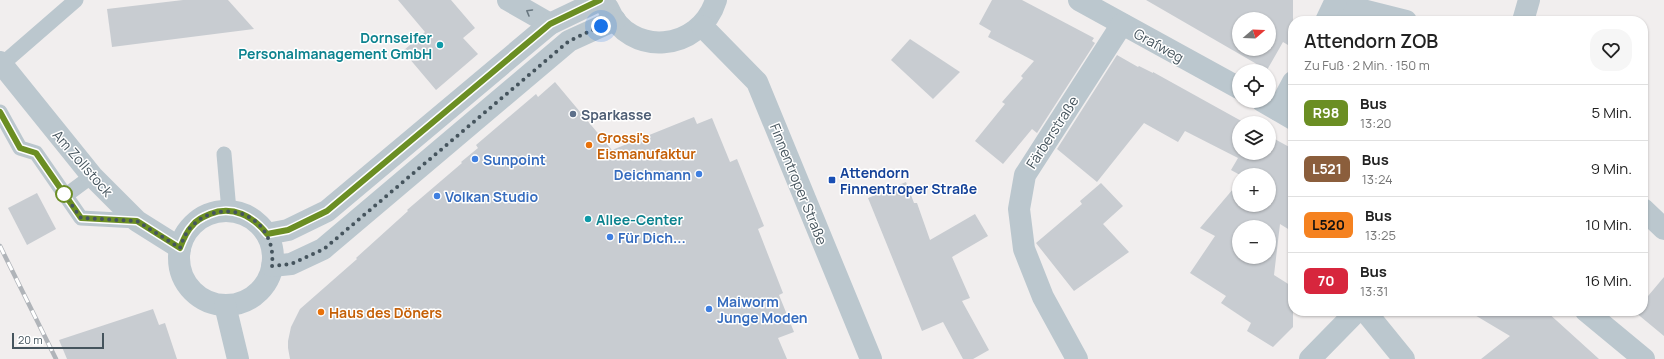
<!DOCTYPE html>
<html lang="de">
<head>
<meta charset="utf-8">
<style>
	:root { --surface:#fff; --page:#f6f6f6; --text:#222; --muted:#767676; --line:#e0e0e0 }
	body { margin:0; font-family:Manrope,sans-serif; background:var(--page); color:var(--text); height:100vh; display:flex; flex-direction:column; font-size:15px; white-space:nowrap }
	* { box-sizing:border-box; margin:0 }
	p { font-size:13px; color:var(--muted) }
	.icon { flex:none; width:22px; height:22px; fill:none; stroke:currentColor; stroke-width:2; stroke-linecap:round; stroke-linejoin:round }
	.map { position:relative; flex:1; overflow:hidden }
	.drawer { position:absolute; left:1288px; top:16px; width:360px; height:300px; display:flex; flex-direction:column; background:var(--surface); border-radius:16px; box-shadow:0 1px 3px #0004 }
	.drawer>* { flex:none }
	.badge { padding:0 8px; border-radius:6px; font-size:14px; line-height:26px }
	.needle { width:26px; rotate:71deg }
	.controls { position:absolute; left:1232px; top:12px; display:grid; gap:8px }
	.controls a { display:grid; place-items:center; width:44px; height:44px; border-radius:50%; background:var(--surface); box-shadow:0 1px 3px #0004; font-size:20px }
	.scale { position:absolute; left:12px; bottom:10px; width:92px; box-sizing:border-box; padding-left:4px; border:2px solid #45545d; border-top:0; font-size:11px; line-height:14px; white-space:nowrap; color:#45545d; -webkit-text-stroke:3px #fff; paint-order:stroke }
	.you { position:absolute; width:20px; height:20px; margin:-10px; border:3px solid #fff; border-radius:50%; background:#1a73e8; box-shadow:0 0 0 6px #1a73e833 }
	.map>.badge { position:absolute; translate:-50% -50%; box-shadow:0 0 0 2px #fff }
	.round { display:grid; place-items:center; flex:none; width:42px; height:42px; border-radius:16px; background:var(--page) }
	.headline { display:flex; align-items:center; justify-content:space-between; height:68px; padding:0 16px }
	h1 { font-size:19px; font-weight:600; line-height:30px }
	ul { padding:0; list-style:none }
	li { display:flex; align-items:center; gap:12px; height:56px; padding:0 16px; border-top:1px solid var(--line) }
	li div { flex:1 }
	li b { display:block; font-size:15px }
	li em { font-style:normal }
	li .badge { min-width:44px; font-weight:700; text-align:center }
	.map>svg:first-child { display:block }
</style>
</head>
<body>
<div class="map">
<svg width="1664" height="359" viewBox="0 0 1664 359">
	<rect width="100%" height="100%" fill="#f1eeee"/>
	<g fill="#c8ccd1" fill-rule="evenodd">
		<polygon points="183,0 228,0 254,29 112,47 107,9"/>
		<polygon points="398,0 451,0 475,28 463,38 478,54 436,90 403,51 425,32"/>
		<polygon points="992,0 1022,0 1094,38 1092,41 1095,43 1037,133 1032,129 1003,164 975,141 1005,104 1002,102 1023,78 1021,76 1034,61 988,37 991,31 979,24"/>
		<path d="M1146,0H1293V48L1283,42L1267,70ZM1239,19H1269V49H1239Z"/>
		<polygon points="910,39 960,72 933,99 891,60"/>
		<path d="M1117,55L1138,67L1139,66L1153,73V72L1245,123H1239V153H1269V136L1293,149V232L1280,224L1274,275L1293,287V327L1273,347L1247,331L1251,323L1221,303L1226,296L1190,273L1215,236L1200,228L1239,182V205H1269V175H1240L1231,170L1238,158L1185,131L1178,142L1144,123L1097,182L1057,149ZM1239,227H1269V257H1239Z"/>
		<polygon points="555,82 612,150 694,117 697,124 712,118 730,162 737,159 764,226 758,229 783,293 779,295 794,332 778,338 787,359 290,359 288,348 288,341 291,327 300,309 357,259 356,258 408,211 407,210 462,163 461,162 478,148 476,145 536,94 538,97"/>
		<polygon points="906,182 914,203 917,203 930,240 975,214 988,236 952,257 970,298 962,301 989,350 973,359 963,359 943,322 922,331 868,198"/>
		<polygon points="1101,183 1123,206 1103,224 1129,252 1074,291 1036,243 1082,204 1080,201"/>
		<polygon points="37,193 56,229 27,245 8,208"/>
		<polygon points="1664,277 1664,336 1635,312 1643,311 1643,302"/>
		<polygon points="153,309 159,325 165,323 177,359 67,359 59,340"/>
		<polygon points="1468,311 1546,311 1599,359 1481,359 1510,336"/>
	</g>
	<g fill="none" stroke-linecap="round" stroke-linejoin="round">
		<g stroke="#bbc7ce" stroke-width="15">
			<polyline points="0,66 76,0"/>
			<polyline points="0,112 20,148 36,153 81,218 137,221"/>
			<polyline points="224,154 229,211"/>
			<polyline points="65,196 92,176"/>
		</g>
		<g stroke="#bbc7ce" stroke-width="22">
			<polyline points="508,0 550,24"/>
			<polyline points="1079,0 1239,88"/>
			<polyline points="1335,3 1406,21"/>
			<polyline points="1326,21 1336,0"/>
			<polyline points="1523,21 1529,0"/>
			<polyline points="1262,101 1293,119"/>
			<polyline points="1278,110 1293,82"/>
			<polyline points="1643,209 1664,229"/>
			<polyline points="1365,311 1404,359"/>
			<polyline points="1586,311 1644,359"/>
			<polyline points="1077,359 1043,297 1024,249 1019,209 1025,175 1122,24"/>
			<polyline points="1310,359 1357,311"/>
		</g>
		<g stroke="#bbc7ce" stroke-width="22">
			<path d="M608,8C629,58 700,52 716,0"/>
			<polyline points="702,26 757,82 871,359"/>
			<polyline points="0,62 92,176 137,221 180,248"/>
			<circle cx="226" cy="258" r="47"/>
			<polyline points="267,234 288,230 327,211 550,24 600,0"/>
			<polyline points="272,266 291,264 323,249 569,41 615,20"/>
			<polyline points="225,305 238,359"/>
		</g>
		<g stroke="#b0b4b9" stroke-width="4.5">
			<polyline id="rail" points="0,246 56,359"/>
		</g>
		<use href="#rail" stroke="#fff" stroke-width="3" stroke-dasharray="9" stroke-linecap="butt"/>
	</g>
	<defs><path id="oneway-chevron" d="M-2-3.5L2.5 0L-2 3.5" fill="none" stroke-width="1.6" stroke-linecap="round" stroke-linejoin="round"/></defs>
	<use stroke="#68767f" href="#oneway-chevron" transform="translate(529 12) rotate(-150)"/>
	<g fill="none" stroke-linecap="round" stroke-linejoin="round">
		<g stroke="#fff" stroke-width="9">
			<path id="line" d="M0,112L20,148L36,153L81,218L137,221L180,248C183,240 186,232 192,226C196,220 203,217 210,214C232,205 253,216 267,234L288,230L327,211L550,24L600,0"/>
		</g>
		<use href="#line" stroke="#6b8e23" stroke-width="6"/>
		<path stroke="#45545d" stroke-width="4" stroke-dasharray="0 7.2" d="M64,194L81,218L137,221L180,248C183,239 187,230 194,224C215,204 254,208 267,236C272,245 273,255 272,266L291,264L324,249L569,41L601,26"/>
	</g>
	<g fill="#0f9aa8" stroke="#fff" stroke-width="1.5">
		<circle cx="440" cy="45" r="4"/>
		<circle cx="588" cy="219" r="4"/>
	</g>
	<circle fill="#5c6f8a" stroke="#fff" stroke-width="1.5" cx="573" cy="114" r="4"/>
	<g fill="#e8710a" stroke="#fff" stroke-width="1.5">
		<circle cx="589" cy="145" r="4"/>
		<circle cx="321" cy="312" r="4"/>
	</g>
	<g fill="#3f7fe0" stroke="#fff" stroke-width="1.5">
		<circle cx="475" cy="159" r="4"/>
		<circle cx="699" cy="174" r="4"/>
		<circle cx="437" cy="196" r="4"/>
		<circle cx="610" cy="237" r="4"/>
		<circle cx="709" cy="309" r="4"/>
	</g>
	<rect fill="#1a4fb4" stroke="#fff" stroke-width="1.5" x="828" y="176" width="8" height="8" rx="2"/>
	<circle fill="#fff" stroke="#6b8e23" stroke-width="2" cx="64" cy="194" r="8"/>
	<g text-anchor="middle" dominant-baseline="central" stroke-width="3" stroke-linejoin="round" paint-order="stroke">
		<g font-size="14" font-weight="bold" fill="#0d838f" stroke="#fff" text-anchor="end">
			<text x="432" y="37">Dornseifer<tspan x="432" dy="16">Personalmanagement GmbH</tspan></text>
			<text x="596" y="219" text-anchor="start">Allee-Center</text>
		</g>
		<g font-size="14" fill="#45545d" stroke="#fff">
			<text transform="translate(1159 45) rotate(29)">Grafweg</text>
			<text transform="translate(1052 132) rotate(-57)">Färberstraße</text>
			<text transform="translate(83 163) rotate(49)">Am Zollstock</text>
			<text transform="translate(799 184) rotate(68)">Finnentroper Straße</text>
		</g>
		<g font-size="14" font-weight="bold" fill="#4e5e75" stroke="#fff" text-anchor="start">
			<text x="581" y="114">Sparkasse</text>
		</g>
		<g font-size="14" font-weight="bold" fill="#c56008" stroke="#fff" text-anchor="start">
			<text x="597" y="137">Grossi's<tspan x="597" dy="16">Eismanufaktur</tspan></text>
			<text x="329" y="312">Haus des Döners</text>
		</g>
		<g font-size="14" font-weight="bold" fill="#366cbe" stroke="#fff" text-anchor="start">
			<text x="483" y="159">Sunpoint</text>
			<text x="691" y="174" text-anchor="end">Deichmann</text>
			<text x="445" y="196">Volkan Studio</text>
			<text x="618" y="237">Für Dich...</text>
			<text x="717" y="301">Maiworm<tspan x="717" dy="16">Junge Moden</tspan></text>
		</g>
		<g font-size="14" font-weight="bold" fill="#164399" stroke="#fff" text-anchor="start">
			<text x="840" y="172">Attendorn<tspan x="840" dy="16">Finnentroper Straße</tspan></text>
		</g>
	</g>
</svg>
<div class="controls">
<a><svg class="needle" viewBox="-14 -14 28 28"><path d="M0-13l5 13h-10z" fill="#e53935"/><path d="M0 13l5-13h-10z" fill="#767676"/></svg></a>
<a><svg class="icon" aria-label="locate" viewBox="0 0 24 24"><circle cx="12" cy="12" r="6"/><path d="M12 2v4M12 18v4M2 12h4M18 12h4"/></svg></a>
<a><svg class="icon" aria-label="layers" viewBox="0 0 24 24"><path d="M12 4l9 5-9 5-9-5zM3 14l9 5 9-5"/></svg></a>
<a>+</a>
<a>−</a>
</div>
<div class="scale">20 m</div>
<div class="you" style="left:601px;top:26px"></div>
<section class="drawer">
<div class="headline"><div><h1>Attendorn ZOB</h1><p>Zu Fuß · 2 Min. · 150 m</p></div><a class="round"><svg class="icon" aria-label="heart" viewBox="0 0 24 24"><path d="M12 20l-8-8c-3-5 5-10 8-4 3-6 11-1 8 4z"/></svg></a></div>
<ul>
<li><span class="badge" style="background:#6b8e23;color:#fff">R98</span><div><b>Bus</b><p>13:20</p></div><em>5 Min.</em></li>
<li><span class="badge" style="background:#8b5e3c;color:#fff">L521</span><div><b>Bus</b><p>13:24</p></div><em>9 Min.</em></li>
<li><span class="badge" style="background:#f58220;color:#111">L520</span><div><b>Bus</b><p>13:25</p></div><em>10 Min.</em></li>
<li><span class="badge" style="background:#d7263d;color:#fff">70</span><div><b>Bus</b><p>13:31</p></div><em>16 Min.</em></li>
</ul>
</section>
</div>
</body>
</html>
